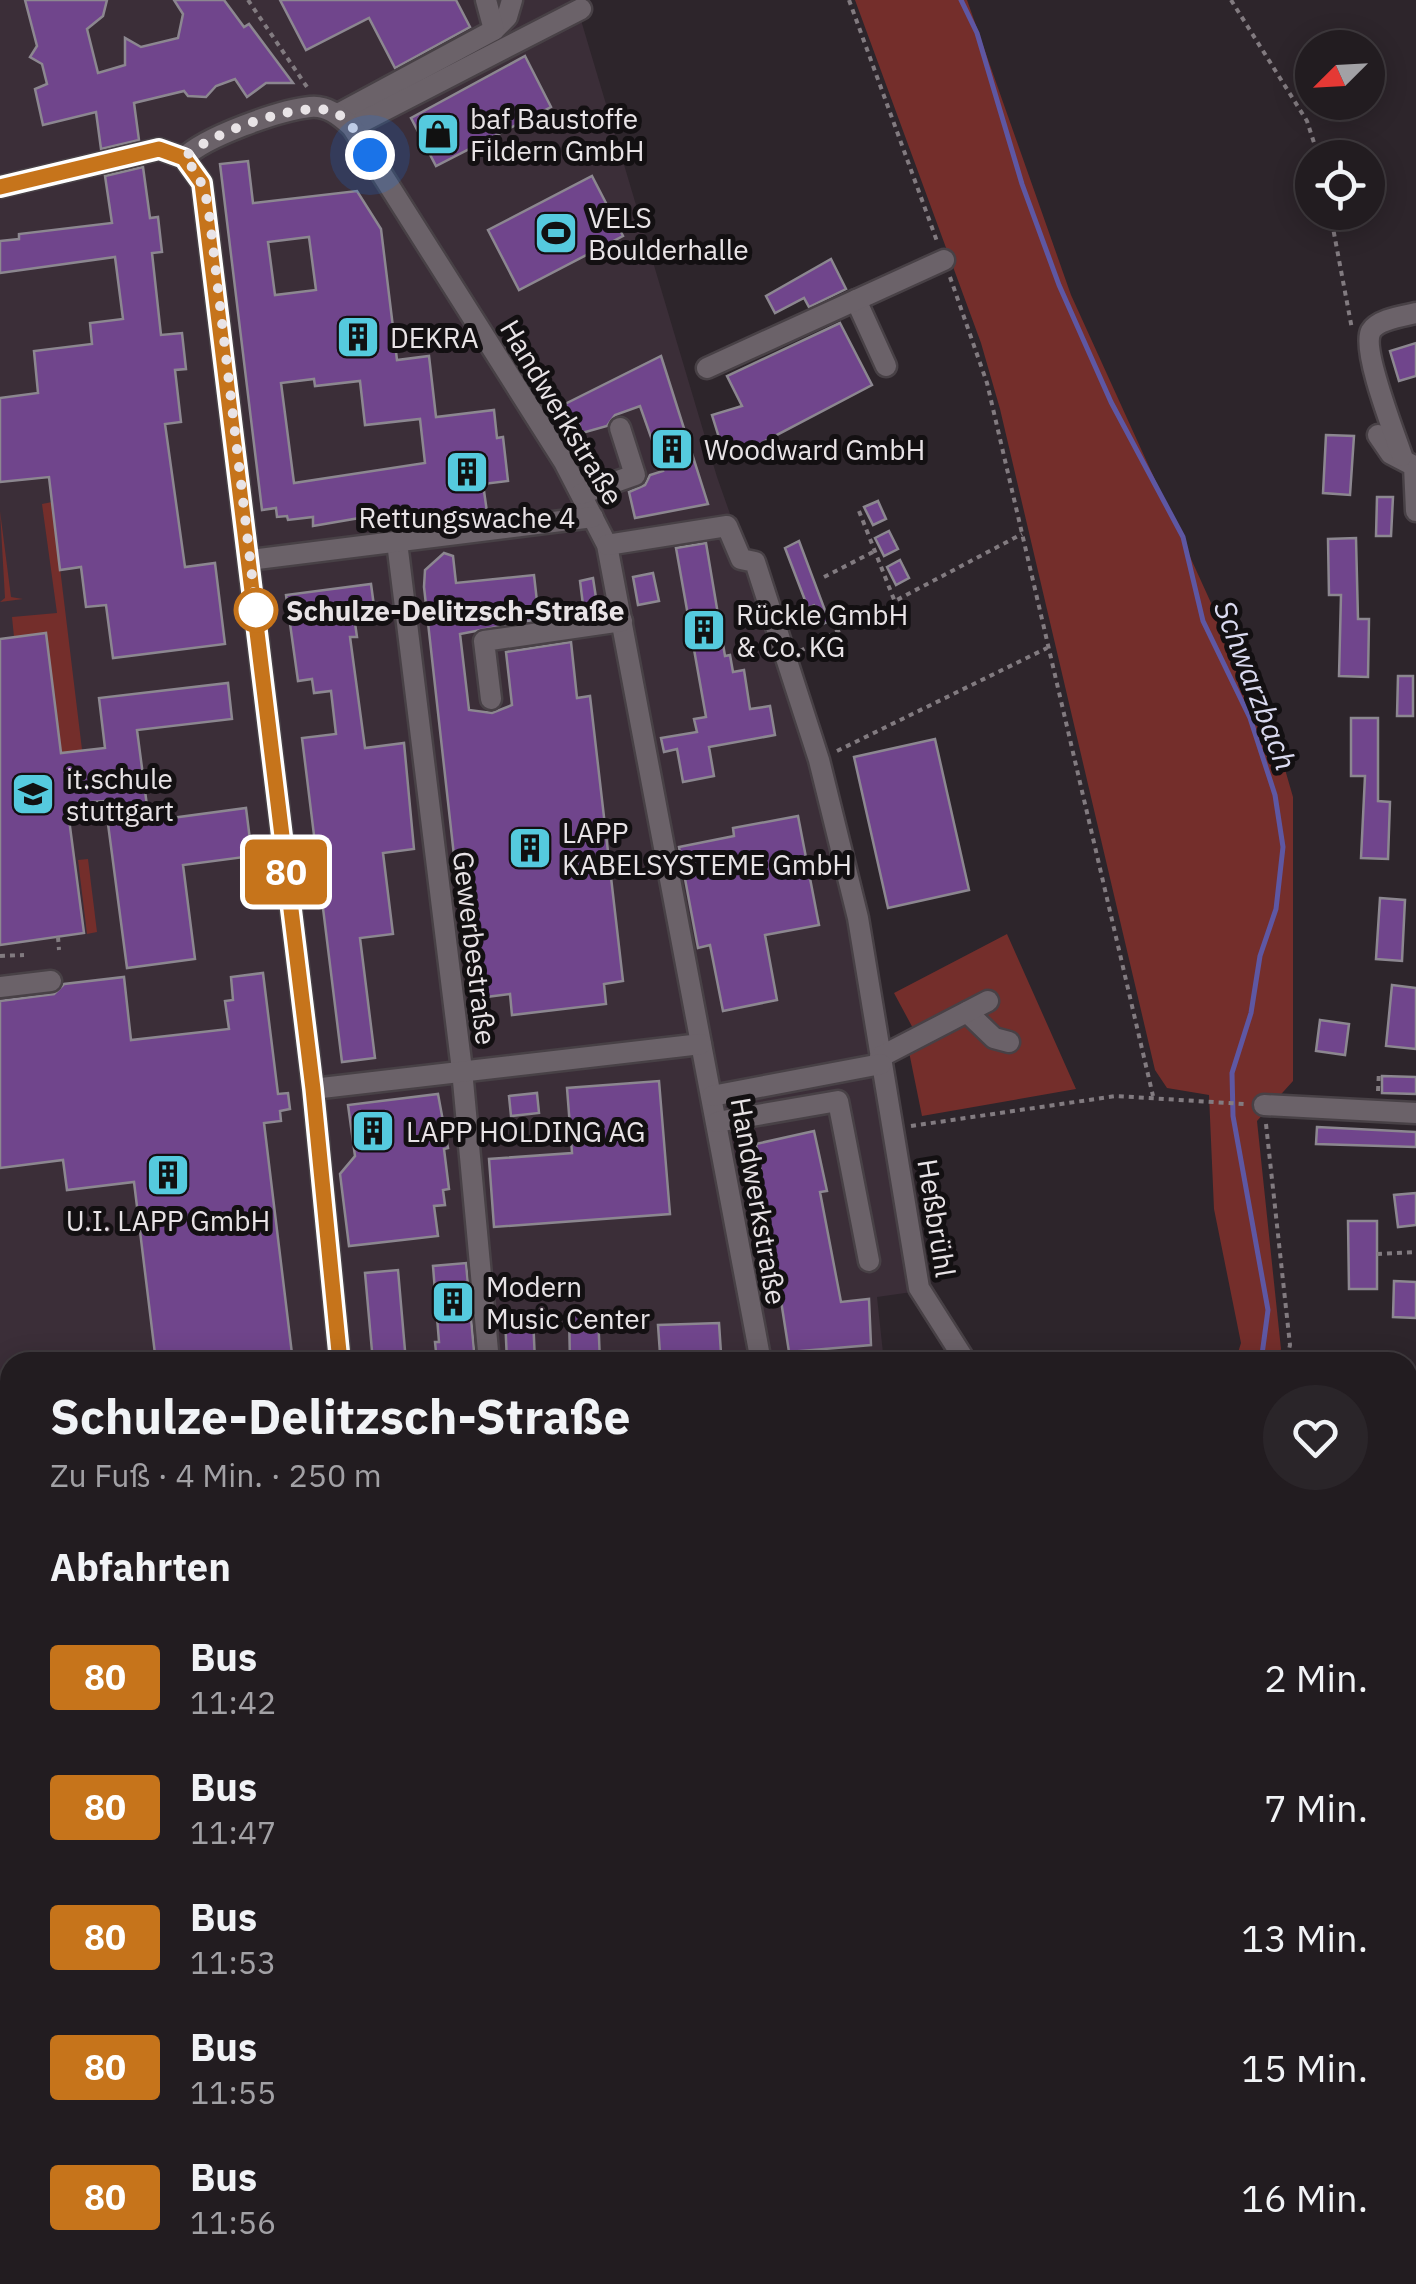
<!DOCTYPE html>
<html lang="de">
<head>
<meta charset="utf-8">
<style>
	:root { --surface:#221c20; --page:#2a2529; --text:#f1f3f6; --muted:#a2a1a5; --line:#3f3a3e }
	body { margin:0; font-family:"IBM Plex Sans",sans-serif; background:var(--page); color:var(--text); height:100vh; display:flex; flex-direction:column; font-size:38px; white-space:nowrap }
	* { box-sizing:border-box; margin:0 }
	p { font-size:32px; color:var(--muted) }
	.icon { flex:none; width:55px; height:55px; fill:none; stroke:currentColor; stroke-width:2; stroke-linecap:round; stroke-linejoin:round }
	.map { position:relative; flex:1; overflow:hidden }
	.drawer { position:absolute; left:0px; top:1352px; width:1418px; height:932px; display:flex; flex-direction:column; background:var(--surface); border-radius:30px 30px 0 0; box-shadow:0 5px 25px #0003,0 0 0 2px var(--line) }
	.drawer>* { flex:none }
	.badge { padding:0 20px; border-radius:8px; font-size:35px; line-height:65px }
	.needle { width:65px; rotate:246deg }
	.tools { position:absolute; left:1295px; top:30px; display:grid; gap:20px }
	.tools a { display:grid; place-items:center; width:90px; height:90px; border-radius:50%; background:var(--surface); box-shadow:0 5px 25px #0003,0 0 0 2px var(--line); font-size:50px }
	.you { position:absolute; width:50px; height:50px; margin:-25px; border:8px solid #fff; border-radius:50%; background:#1a73e8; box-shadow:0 0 0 15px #1a73e833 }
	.map>.badge { position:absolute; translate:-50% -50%; box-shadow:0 0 0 5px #fff }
	h2 { padding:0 50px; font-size:38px; line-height:90px }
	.round { display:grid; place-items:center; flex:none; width:105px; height:105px; border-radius:52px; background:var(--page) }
	.summary { display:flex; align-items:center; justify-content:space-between; height:170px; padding:0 50px }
	h1 { font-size:48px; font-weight:700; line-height:75px }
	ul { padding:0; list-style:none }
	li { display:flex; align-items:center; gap:30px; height:130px; padding:0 50px }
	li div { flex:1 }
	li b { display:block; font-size:38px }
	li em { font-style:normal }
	li .badge { min-width:110px; font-weight:700; text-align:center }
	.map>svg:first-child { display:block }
</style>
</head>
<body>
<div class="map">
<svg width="1416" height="2284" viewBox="0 0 1416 2284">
	<rect width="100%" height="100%" fill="#2d252b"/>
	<polygon fill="#3b2e38" points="0,0 575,0 717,477 788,678 852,923 912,1292 877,1297 884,1362 10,1362 10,2275 423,2275 421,2284 0,2284"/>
	<g fill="#742e2b">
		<polygon points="855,0 967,0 1071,295 1282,759 1293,797 1293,1081 1257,1121 1281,1349 1277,1362 1235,1362 1241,1343 1214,1209 1209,1095 1167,1088 1155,1070 1000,409 981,343"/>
		<polygon points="52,502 84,766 63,769 46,633 14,637 12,617 57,613 42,504"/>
		<polygon points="0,511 11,597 23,599 0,602 5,598"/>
		<polygon points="88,859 97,932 87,934 78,860"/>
		<polygon points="1007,934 1076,1089 922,1116 906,1037 915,1032 894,993"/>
		<polygon points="1408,1729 1416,1753 1416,2086 1408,2088"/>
		<polygon points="0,2063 10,2065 10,2275 82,2275 83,2284 0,2284"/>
		<polygon points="790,2275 895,2275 894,2284 790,2284"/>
	</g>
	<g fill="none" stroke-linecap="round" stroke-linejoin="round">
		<g stroke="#5e57a3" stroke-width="5">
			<polyline points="961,0 977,33 1022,184 1059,285 1111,402 1183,537 1203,621 1250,718 1275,795 1283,847 1276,909 1260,956 1251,1013 1232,1073 1233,1116 1268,1310 1261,1362"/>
			<polyline points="1408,1917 1416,1954"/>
		</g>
	</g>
	<g fill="#70458c" stroke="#8c8790" stroke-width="2.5" fill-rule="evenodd">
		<polygon points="25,0 107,0 103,16 87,29 98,73 125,65 125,38 141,47 178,38 183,14 174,0 224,0 244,27 249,24 293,83 266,83 247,97 235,79 216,86 206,97 188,96 184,91 134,103 139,140 101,149 96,112 43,125 35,89 47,84 42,64 30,57 37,46"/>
		<polygon points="280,0 456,0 470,27 395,68 369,18 306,50"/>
		<polygon points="525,56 551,107 436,166 411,118"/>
		<path d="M248,161L253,203L357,191L381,229L397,360L429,356L436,417L494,410L497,438L503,437L508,481L483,484L487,512L378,520L377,515L313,526V517L288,520L287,516L277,517L276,508L262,510L220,164ZM309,237L316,290L275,295L268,242ZM314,379L315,386L360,381L365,425L420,419L425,463L294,483L281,383Z"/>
		<polygon points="143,167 150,218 158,217 162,252 152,253 161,335 182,333 186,369 175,370 181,422 165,424 185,567 215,563 225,644 113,658 106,605 86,607 81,567 60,570 49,477 0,482 0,398 38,393 34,351 92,344 90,323 123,319 115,257 0,273 0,241 19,239 19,234 112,223 105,176"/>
		<polygon points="592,176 623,236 519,290 488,230"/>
		<polygon points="831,259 846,289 809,307 804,298 775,313 766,296"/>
		<polygon points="840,323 872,385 752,448 725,457 712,415 742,406 727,376"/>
		<polygon points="1416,343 1416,376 1399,381 1390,351"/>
		<polygon points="661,356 708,504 635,518 629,492 645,485 650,475 663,471 640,406 615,415 607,426 582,433 576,415 572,417 565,404"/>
		<polygon points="1326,435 1354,436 1350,495 1323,493"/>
		<polygon points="1377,497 1393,497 1391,536 1376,536"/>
		<polygon points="878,501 886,519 873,525 864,507"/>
		<polygon points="889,531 898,549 884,556 875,538"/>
		<polygon points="1356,538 1358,619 1369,619 1368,677 1339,676 1341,595 1329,595 1328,539"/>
		<polygon points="799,541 829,621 814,628 806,610 815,605 808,608 785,548"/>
		<polygon points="706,543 725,656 730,655 733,672 744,670 750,709 770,706 775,735 709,747 714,776 683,782 677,749 664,752 661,738 697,732 694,719 706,717 676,548"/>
		<polygon points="444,553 453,556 456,583 534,575 539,619 460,634 469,710 492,713 512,705 506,652 571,642 577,698 590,696 623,981 604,984 606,1004 512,1015 510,994 470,999 424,587 425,570"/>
		<polygon points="900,560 909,578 896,585 887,567"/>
		<polygon points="653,573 659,601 638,605 633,577"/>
		<polygon points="593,578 598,611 584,613 580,581"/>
		<polygon points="371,584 376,621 355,623 357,637 350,637 365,748 404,743 414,849 383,853 393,934 360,938 375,1058 342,1062 302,738 336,734 331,691 314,693 312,679 298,681 286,595"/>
		<polygon points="46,633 61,753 105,748 99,698 228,683 232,719 137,730 149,821 246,808 252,856 183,865 195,959 127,968 105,801 67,804 84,933 0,945 0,639"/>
		<polygon points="1398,676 1413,676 1413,716 1397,716"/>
		<polygon points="1351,718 1378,718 1378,801 1390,802 1388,859 1361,858 1365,776 1351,776"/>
		<polygon points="935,739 969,890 888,908 854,757"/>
		<polygon points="798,816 819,925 765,935 777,1000 723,1011 710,945 698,948 679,847 734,836 733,828"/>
		<polygon points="1380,898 1405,900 1402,961 1376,959"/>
		<polygon points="263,973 278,1094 288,1093 290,1109 280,1111 281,1121 264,1123 293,1362 167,1362 165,1353 155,1354 134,1182 67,1190 63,1160 0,1168 0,1001 54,994 64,984 124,977 131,1040 229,1029 225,1001 233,1000 231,977"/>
		<polygon points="1392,985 1416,988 1416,1049 1386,1046"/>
		<polygon points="1320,1020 1349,1024 1345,1055 1316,1051"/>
		<polygon points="1382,1076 1416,1077 1416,1094 1382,1093"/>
		<polygon points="659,1081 670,1214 494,1227 489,1159 572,1153 567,1088"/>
		<polygon points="537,1093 539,1113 511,1116 509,1096"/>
		<polygon points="438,1094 448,1148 444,1149 449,1189 443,1190 445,1205 434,1206 438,1236 349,1246 340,1174 355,1156 348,1105"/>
		<polygon points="1317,1127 1416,1132 1416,1147 1316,1144"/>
		<polygon points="814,1131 827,1191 820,1192 841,1302 869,1299 871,1345 789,1352 769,1224 751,1226 743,1176 761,1171 756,1144"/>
		<polygon points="1416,1193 1416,1225 1398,1227 1394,1195"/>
		<polygon points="1348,1221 1377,1221 1377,1289 1349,1289"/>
		<polygon points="466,1263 475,1362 437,1362 435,1342 439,1342 433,1266"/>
		<polygon points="398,1270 406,1362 373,1362 365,1273"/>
		<polygon points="1394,1281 1416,1282 1416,1318 1393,1317"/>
		<polygon points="598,1313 600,1362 570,1362 569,1314"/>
		<polygon points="505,1316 533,1316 535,1362 507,1362"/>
		<polygon points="719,1323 721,1353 660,1354 658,1325"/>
	</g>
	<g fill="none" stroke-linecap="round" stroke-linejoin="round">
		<g stroke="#484146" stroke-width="25">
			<g id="minor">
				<polyline points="494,30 507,17 512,0"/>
				<polyline points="338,114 494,30 486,0"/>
				<polyline points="352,127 581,9"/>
				<path d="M184,158C204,137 280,110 310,107C327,105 340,116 352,127L564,462L607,545L761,1362"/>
				<polyline points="0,187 159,149 184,158 202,183 313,1089 340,1362"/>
				<polyline points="856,300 886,366"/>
				<polyline points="707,368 944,260"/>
				<polyline points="1378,435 1391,454 1414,466 1416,511"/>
				<path d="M1402,456C1395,435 1361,349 1371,331C1378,319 1404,316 1416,313"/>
				<polyline points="581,494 635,475 620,428"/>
				<polyline points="397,542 462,1070 489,1362"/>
				<polyline points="607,545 727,526 741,559 755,562 819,760 858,918 919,1288 966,1362"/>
				<polyline points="250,560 593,517"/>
				<polyline points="491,699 484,641 622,621"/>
				<polyline points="0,987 51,981"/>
				<polyline points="967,1012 994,1038 1009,1042"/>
				<polyline points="880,1057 988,1001"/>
				<polyline points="313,1089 701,1044"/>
				<polyline points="712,1096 881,1064"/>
				<polyline points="1264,1105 1416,1113"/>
				<polyline points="717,1122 838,1101 869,1261"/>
				<polyline points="0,1596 10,1674"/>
				<polyline points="0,2004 10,2005"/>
				<polyline points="0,2048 10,2052"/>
				<polyline points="1408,2155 1416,2153"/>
				<polyline points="1238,2275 1240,2284"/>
				<polyline points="1401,2275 1404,2284"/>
				<polyline points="421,2284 421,2275"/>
			</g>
		</g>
		<g stroke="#827b80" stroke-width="4" stroke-dasharray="5 5" stroke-linecap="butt">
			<polyline points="248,0 307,87"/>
			<polyline points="849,0 938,244"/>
			<polyline points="1231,0 1307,121 1319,158"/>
			<polyline points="1330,212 1352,329"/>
			<polyline points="950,277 987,383 1153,1096"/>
			<polyline points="859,511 895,602"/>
			<polyline points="824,577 875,551"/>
			<polyline points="800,651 1022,534"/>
			<polyline points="837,751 1047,648"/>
			<polyline points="58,937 59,950"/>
			<polyline points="0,956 24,955"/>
			<polyline points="1378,1091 1379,1071"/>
			<polyline points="1266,1124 1290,1345 1286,1362"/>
			<polyline points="911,1126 1116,1096 1244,1104"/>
			<polyline points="1377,1254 1416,1252"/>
			<polyline points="1408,1455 1416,1454"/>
			<polyline points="1408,1901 1416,1917"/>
			<polyline points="1408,2092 1416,2090"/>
			<polyline points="931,2275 931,2284"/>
			<polyline points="1040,2275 1042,2284"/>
			<polyline points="1191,2275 1193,2284"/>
			<polyline points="787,2284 787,2275"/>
		</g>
		<use href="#minor" stroke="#6b6269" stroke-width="20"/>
		<g stroke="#c8c3c6" stroke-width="2.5">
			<polyline points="0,2022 10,2024"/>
			<polyline points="1408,2116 1416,2114"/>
			<polyline points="1408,2138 1416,2136"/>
		</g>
	</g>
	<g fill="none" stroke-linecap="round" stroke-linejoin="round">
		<g stroke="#fff" stroke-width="22">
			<polyline id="line" points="0,187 159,149 184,158 202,183 313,1089 340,1362"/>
		</g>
		<use href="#line" stroke="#c6741b" stroke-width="15"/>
		<path stroke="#e8e3e6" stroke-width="10" stroke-dasharray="0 18" d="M256,610L208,204L198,174L184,158C206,134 307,97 336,113C352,121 360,140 370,155"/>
	</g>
	<defs>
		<g id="shop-square" transform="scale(2.25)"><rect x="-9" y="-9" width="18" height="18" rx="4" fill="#55cade" stroke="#131012"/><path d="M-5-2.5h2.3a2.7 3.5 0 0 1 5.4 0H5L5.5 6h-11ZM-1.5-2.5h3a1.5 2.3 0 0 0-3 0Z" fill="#111"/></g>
		<g id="stadium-square" transform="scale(2.25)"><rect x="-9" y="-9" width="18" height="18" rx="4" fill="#55cade" stroke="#131012"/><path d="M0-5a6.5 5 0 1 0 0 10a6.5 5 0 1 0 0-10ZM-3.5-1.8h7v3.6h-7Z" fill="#111"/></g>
		<g id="building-square" transform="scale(2.25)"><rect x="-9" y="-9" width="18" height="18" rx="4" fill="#55cade" stroke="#131012"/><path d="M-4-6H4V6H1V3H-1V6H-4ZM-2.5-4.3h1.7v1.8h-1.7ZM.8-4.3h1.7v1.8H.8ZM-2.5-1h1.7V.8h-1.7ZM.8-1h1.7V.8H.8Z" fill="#111"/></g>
		<g id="school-square" transform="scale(2.25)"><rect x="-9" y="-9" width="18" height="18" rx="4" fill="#55cade" stroke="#131012"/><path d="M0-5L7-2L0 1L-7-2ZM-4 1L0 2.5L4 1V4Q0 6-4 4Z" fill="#111"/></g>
	</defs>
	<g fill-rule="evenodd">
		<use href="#shop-square" x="438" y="134"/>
		<use href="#stadium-square" x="556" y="233"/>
		<use href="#building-square" x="358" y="337"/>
		<use href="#building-square" x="672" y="449"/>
		<use href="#building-square" x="467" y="472"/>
		<use href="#building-square" x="704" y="630"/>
		<use href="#school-square" x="33" y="794"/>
		<use href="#building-square" x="530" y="848"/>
		<use href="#building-square" x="373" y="1131"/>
		<use href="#building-square" x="168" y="1175"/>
		<use href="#building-square" x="453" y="1302"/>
	</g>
	<circle fill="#fff" stroke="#c6741b" stroke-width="5" cx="256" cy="610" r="20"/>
	<g text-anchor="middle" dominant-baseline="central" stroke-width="10" stroke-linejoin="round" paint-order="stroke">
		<g font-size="28" fill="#e8e3e6" stroke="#131012" text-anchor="start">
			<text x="470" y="118">baf Baustoffe<tspan x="470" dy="32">Fildern GmbH</tspan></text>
			<text x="588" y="217">VELS<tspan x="588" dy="32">Boulderhalle</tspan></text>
			<text x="390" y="337">DEKRA</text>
			<text x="704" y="449">Woodward GmbH</text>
			<text x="467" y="517" text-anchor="middle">Rettungswache 4</text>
			<text x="736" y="614">Rückle GmbH<tspan x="736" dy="32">&amp; Co. KG</tspan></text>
			<text x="66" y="778">it.schule<tspan x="66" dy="32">stuttgart</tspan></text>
			<text x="562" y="832">LAPP<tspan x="562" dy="32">KABELSYSTEME GmbH</tspan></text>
			<text x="406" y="1131">LAPP HOLDING AG</text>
			<text x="168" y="1220" text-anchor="middle">U.I. LAPP GmbH</text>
			<text x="486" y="1286">Modern<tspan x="486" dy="32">Music Center</tspan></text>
		</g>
		<g font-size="28" fill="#e8e3e6" stroke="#131012">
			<text transform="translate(562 412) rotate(59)">Handwerkstraße</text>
			<text transform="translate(475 948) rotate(83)">Gewerbestraße</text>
			<text transform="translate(759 1201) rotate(80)">Handwerkstraße</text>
			<text transform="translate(937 1218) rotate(81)">Heßbrühl</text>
		</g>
		<g font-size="28" font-weight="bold" fill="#e8e3e6" stroke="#131012" text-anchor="start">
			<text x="286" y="610">Schulze-Delitzsch-Straße</text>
		</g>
		<g font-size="30" font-style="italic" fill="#dadaf0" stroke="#131012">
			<text transform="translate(1256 685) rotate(69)">Schwarzbach</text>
		</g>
	</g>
</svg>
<div class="tools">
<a><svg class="needle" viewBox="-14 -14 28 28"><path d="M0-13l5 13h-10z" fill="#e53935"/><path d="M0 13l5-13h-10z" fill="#a2a1a5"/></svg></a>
<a><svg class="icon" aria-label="locate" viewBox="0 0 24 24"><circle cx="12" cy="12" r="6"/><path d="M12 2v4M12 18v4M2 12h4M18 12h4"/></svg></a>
</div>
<div class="you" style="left:370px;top:155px"></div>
<b class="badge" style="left:286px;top:872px;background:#c6741b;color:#fff">80</b>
<section class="drawer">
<div class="summary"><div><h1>Schulze-Delitzsch-Straße</h1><p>Zu Fuß · 4 Min. · 250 m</p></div><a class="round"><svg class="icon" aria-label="heart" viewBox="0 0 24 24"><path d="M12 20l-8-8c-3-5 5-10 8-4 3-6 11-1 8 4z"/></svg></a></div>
<h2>Abfahrten</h2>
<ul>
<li><span class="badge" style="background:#c6741b;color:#fff">80</span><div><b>Bus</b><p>11:42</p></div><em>2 Min.</em></li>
<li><span class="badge" style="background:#c6741b;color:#fff">80</span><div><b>Bus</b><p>11:47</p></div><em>7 Min.</em></li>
<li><span class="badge" style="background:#c6741b;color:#fff">80</span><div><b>Bus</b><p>11:53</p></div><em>13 Min.</em></li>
<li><span class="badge" style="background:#c6741b;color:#fff">80</span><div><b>Bus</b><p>11:55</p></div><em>15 Min.</em></li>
<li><span class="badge" style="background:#c6741b;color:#fff">80</span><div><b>Bus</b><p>11:56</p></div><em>16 Min.</em></li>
</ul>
</section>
</div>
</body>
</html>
